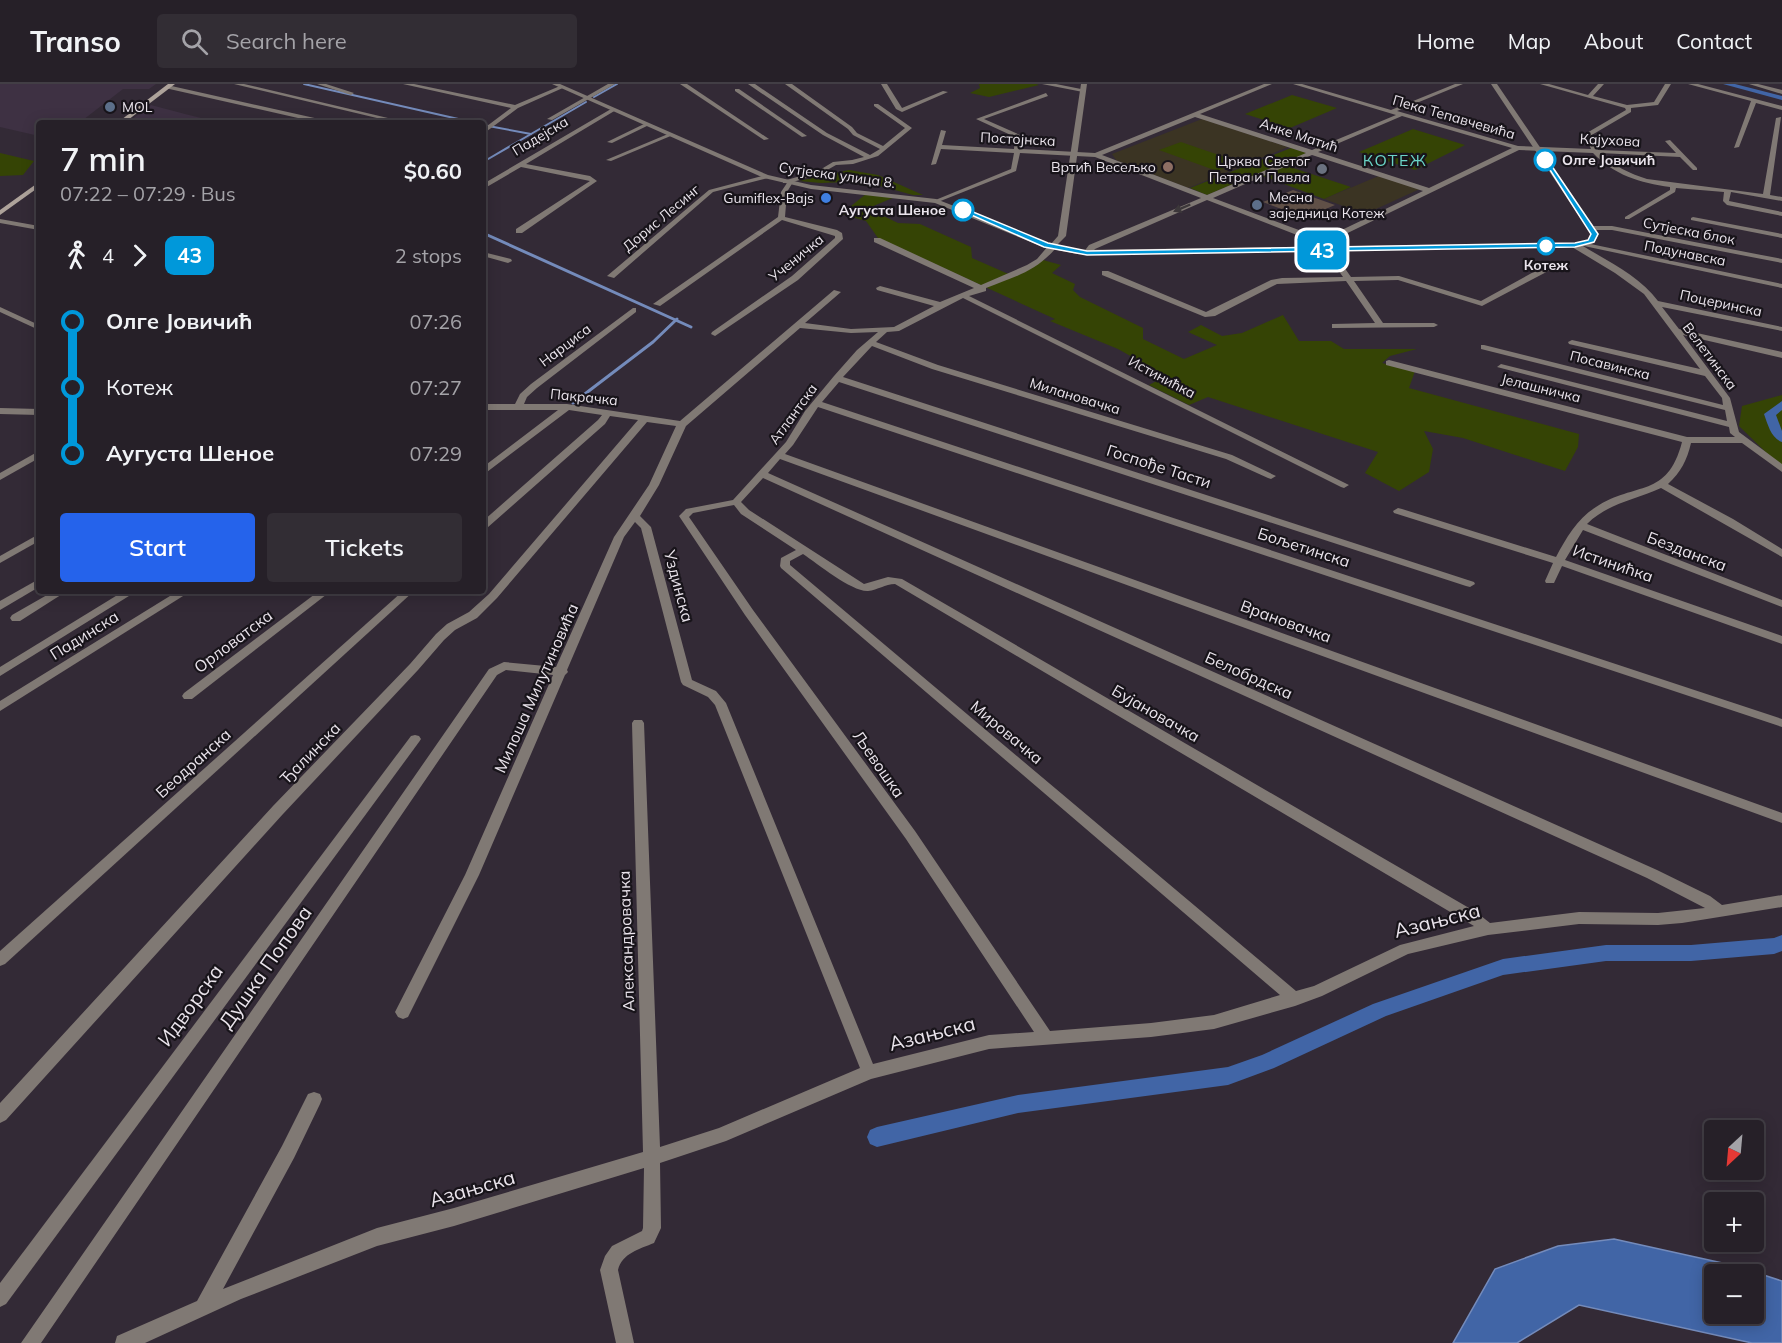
<!DOCTYPE html>
<html lang="en">
<head>
<meta charset="utf-8">
<style>
	:root { --surface:#262028; --page:#322d34; --text:#f1f3f6; --muted:#a4a3a8; --line:#423e45; --accent:#2563eb }
	body { margin:0; font-family:Mulish,sans-serif; background:var(--page); color:var(--text); height:100vh; display:flex; flex-direction:column; font-size:22px; white-space:nowrap }
	* { box-sizing:border-box; margin:0 }
	p { font-size:20px; color:var(--muted) }
	.icon { flex:none; width:33px; height:33px; fill:none; stroke:currentColor; stroke-width:2; stroke-linecap:round; stroke-linejoin:round }
	.map { position:relative; flex:1; overflow:hidden }
	.panel { position:absolute; left:36px; top:36px; width:450px; height:474px; display:flex; flex-direction:column; background:var(--surface); border-radius:6px; box-shadow:0 3px 15px #0003,0 0 0 2px var(--line) }
	.panel>* { flex:none }
	.badge { padding:0 12px; border-radius:9px; font-size:21px; line-height:39px }
	.needle { width:39px; rotate:206deg }
	.tools { position:absolute; left:1704px; top:1036px; display:grid; gap:12px }
	.tools a { display:grid; place-items:center; width:60px; height:60px; border-radius:6px; background:var(--surface); box-shadow:0 3px 15px #0003,0 0 0 2px var(--line); font-size:30px }
	.map>.badge { position:absolute; translate:-50% -50%; box-shadow:0 0 0 3px #fff }
	.legs { display:flex; align-items:center; gap:9px; height:66px; padding:0 24px; font-size:20px }
	.legs p { margin-inline-start:auto }
	.summary { display:flex; align-items:center; justify-content:space-between; height:102px; padding:0 24px }
	h1 { font-size:33px; font-weight:600; line-height:45px }
	.action { display:flex; gap:12px; margin-top:auto; padding:12px 24px }
	.action a { flex:1; height:69px; border-radius:6px; background:var(--accent); color:#fff; font-size:24px; font-weight:600; line-height:69px; text-align:center }
	.action a+a { background:var(--page); color:var(--text) }
	ul { padding:0 24px; list-style:none }
	li { display:flex; align-items:center; gap:21px; height:66px; font-size:22px }
	li i { display:grid; place-items:center; width:9px; height:100%; margin:0 8px; background:currentColor }
	li i::after { content:''; width:15px; height:15px; margin:-8px; border:4px solid; border-radius:50%; background:var(--surface) }
	li p { margin-inline-start:auto }
	li:first-child i { background:linear-gradient(#0000 50%,currentColor 0) }
	li:last-child i { background:linear-gradient(currentColor 50%,#0000 0) }
	header { display:flex; align-items:center; gap:36px; box-sizing:border-box; height:84px; padding:0 30px; background:var(--surface); border-bottom:2px solid var(--line) }
	header strong { font-size:28px }
	nav { display:flex; gap:33px; margin-inline-start:auto; font-size:21px }
	.search { width:420px; height:54px; background:var(--page); display:flex; align-items:center; gap:15px; box-sizing:border-box; padding:0 21px; border-radius:6px; color:var(--muted); font-size:22px }
	.map>svg:first-child { display:block }
</style>
</head>
<body>
<header>
<strong>Transo</strong>
<div class="search"><svg class="icon" aria-label="search" viewBox="0 0 24 24"><circle cx="10" cy="10" r="6"/><path d="M15 15l6 6"/></svg>Search here</div>
<nav><a>Home</a><a>Map</a><a>About</a><a>Contact</a></nav>
</header>
<div class="map">
<svg width="1782" height="1259" viewBox="0 0 1782 1259">
	<rect width="100%" height="100%" fill="#332a36"/>
	<g fill="#3e3143">
		<polygon points="0,0 156,0 149,5 123,5 79,39 39,39 39,52 0,43"/>
		<polygon points="151,21 185,30 221,39 127,39"/>
	</g>
	<g fill="#3b3423">
		<polygon points="1202,35 1288,63 1188,104 1116,76 1112,70"/>
		<polygon points="1381,91 1422,104 1365,130 1324,115"/>
	</g>
	<g fill="#354405">
		<polygon points="979,0 1036,0 1039,1 989,13 970,9 980,4"/>
		<polygon points="1292,11 1337,24 1290,44 1245,30"/>
		<polygon points="1413,45 1465,61 1415,86 1359,68"/>
		<polygon points="1181,58 1239,78 1217,87 1159,66"/>
		<polygon points="1291,64 1307,69 1207,111 1190,104"/>
		<polygon points="0,69 34,77 23,91 0,92"/>
		<polygon points="1284,81 1351,103 1324,115 1260,91"/>
		<polygon points="849,86 878,91 923,111 913,111 869,99 871,96 850,94 847,98 821,99 799,97"/>
		<polygon points="866,110 895,113 871,123 871,126 898,139 920,140 971,163 972,174 1013,192 1043,176 1061,181 1052,189 1075,200 1073,206 1080,213 1143,244 1143,255 1184,275 1217,261 1188,248 1201,241 1222,252 1242,249 1283,231 1299,257 1331,257 1344,265 1417,265 1390,272 1382,279 1415,287 1409,304 1579,350 1578,363 1565,387 1463,354 1424,347 1433,365 1429,388 1399,407 1365,389 1378,368 1208,313 1189,321 1149,301 1166,292 1118,265 1050,237 1055,235 878,154 866,137 841,130"/>
		<polygon points="1782,311 1782,384 1739,342 1742,322"/>
	</g>
	<path fill="#4165a6" stroke="#748bbb" stroke-width="1.5" fill-rule="evenodd" d="M1614,1155L1736,1182L1782,1197V1259H1752L1579,1221L1517,1259H1453L1495,1185L1558,1162ZM1714,1191H1754V1230H1714Z"/>
	<g fill="none" stroke-linecap="round" stroke-linejoin="round">
		<g stroke="#748bbb" stroke-width="2">
			<polyline points="304,0 476,39"/>
			<polyline points="594,13 617,0"/>
			<polyline points="483,41 531,50 483,78"/>
			<polyline points="531,50 586,18"/>
		</g>
		<g stroke="#748bbb" stroke-width="3">
			<polyline points="483,149 691,243"/>
			<polyline points="573,319 653,258 677,235"/>
		</g>
		<g fill="#4165a6" fill-rule="evenodd">
			<polygon points="1723,0 1735,0 1782,12 1782,16"/>
			<path d="M1782,317V326L1776,331L1782,347V358C1771,354 1768,341 1764,330Z"/>
			<polygon points="1782,851 1782,867 1774,870 1691,877 1606,877 1503,891 1386,932 1274,984 1228,1001 1018,1029 877,1063 870,1060 867,1053 870,1046 877,1043 1018,1011 1228,983 1262,971 1373,920 1503,875 1606,861 1691,861 1774,854"/>
		</g>
	</g>
	<polygon fill="#605047" points="1293,106 1335,121 1305,134 1263,118"/>
	<g fill="none" stroke-linecap="round" stroke-linejoin="round">
		<g fill="#807974" fill-rule="evenodd">
			<polygon points="234,0 244,0 409,39 398,39"/>
			<polygon points="317,0 326,0 354,9 351,11"/>
			<polygon points="403,0 414,0 515,21 560,2 565,3 518,24 483,50 483,45 511,24"/>
			<polygon points="608,0 615,0 552,36 547,35"/>
			<polygon points="680,0 687,0 769,55 764,56"/>
			<polygon points="748,0 755,0 827,49 870,71 880,65 853,51 848,45 785,0 792,0 852,43 857,49 883,62 905,44 874,22 874,20 878,20 912,44 878,72 853,80 836,81 822,89 793,98 787,108 785,133 837,146 842,149 843,155 798,196 715,252 711,250 712,248 792,192 835,154 835,152 782,136 660,222 653,220 778,133 781,108 787,99 783,99 783,97 818,87 833,78 852,76 864,73 823,51"/>
			<polygon points="881,0 887,0 902,24 943,7 948,8 902,28 896,25"/>
			<polygon points="1042,0 1056,0 1086,6 1083,8"/>
			<path d="M1264,0H1272L1200,30L1312,66L1396,31L1293,0H1302L1391,26L1455,0H1463L1397,27L1518,62L1591,65L1585,50L1626,26L1625,24L1540,0H1549L1588,11L1598,0H1604L1593,12L1627,21L1654,18L1665,0H1671L1658,21L1631,24V28L1590,52L1598,66L1676,69L1665,57L1670,56L1697,84V86H1693L1680,73L1600,69C1615,83 1629,89 1647,95L1763,110L1776,34L1781,33L1770,111L1782,113V117L1731,108L1729,117L1782,128V132L1727,121L1723,117L1724,108L1676,104L1675,108L1629,135H1625V133L1670,106V103C1640,99 1614,91 1593,69L1519,66L1327,159L1351,193L1399,192L1481,217L1550,179H1556V183L1482,222L1398,196L1354,197L1383,239H1434L1438,241L1434,243L1335,244H1332V240L1375,239L1346,197L1277,200L1215,232L1205,233L1102,191V187H1108L1206,228L1271,196L1282,194L1343,193L1320,160L1207,116L1095,165L1090,171H1084L1083,169L1089,161L1201,114L1095,73L1020,69L1016,87L938,118L933,117L1011,85L1014,69L941,65L936,80L931,81L941,46L946,47L942,61L1014,65L1015,53L976,35L1046,9L1048,12L984,35L1020,51L1022,57L1021,65L1095,69ZM1402,32L1512,64L1429,104L1318,68ZM1195,33L1306,69L1207,111L1102,71ZM1312,71L1423,107L1323,155L1213,114Z"/>
			<polygon points="1688,0 1698,0 1782,22 1782,26 1756,19 1739,63 1734,64 1751,17"/>
			<polygon points="1749,0 1758,0 1782,6 1782,10"/>
			<polygon points="167,1 328,37 331,39 320,39 165,4"/>
			<polygon points="735,5 739,5 807,52 802,53 735,7"/>
			<polygon points="611,25 616,26 526,80 590,92 597,97 522,149 516,149 516,145 590,97 521,83 485,104 483,105 483,100"/>
			<polygon points="644,40 649,41 612,59 607,58"/>
			<polygon points="668,50 673,51 611,77 606,76"/>
			<polygon points="766,91 769,93 768,94 713,108 614,194 607,192 709,106"/>
			<polygon points="1693,133 1782,150 1782,154 1691,136 1691,134"/>
			<polygon points="0,135 39,142 39,146 0,139"/>
			<polygon points="1588,142 1612,142 1782,175 1782,179 1612,146 1588,146"/>
			<path d="M874,154H880L981,201L1027,181L1037,175L1049,161H1055V165C1035,188 1014,193 986,204V207L969,212L1349,401L1344,404L1341,403L963,214L899,247L887,248L876,258L938,281L1232,371L1276,392L1271,395L1268,394L1226,375L932,285L872,262L843,293L1474,498L1475,500L1470,503L1466,502L839,298L822,318L1782,635V643L818,323L793,361L785,370L1782,729V739L780,375L768,389L1657,786L1710,812L1722,821L1782,811V823L1682,839L1658,841L1579,840L1488,851L1408,870L1322,912L1295,922L1214,945L1151,953L989,965L871,995L726,1057L660,1079L661,1144L654,1159C640,1165 622,1169 618,1186L634,1259H616L600,1186L605,1172L612,1162L642,1147L643,1144L644,1084L454,1142L377,1162L241,1215L145,1259H115L117,1252L197,1217L282,1062L308,1010L314,1008L320,1010L322,1015L320,1020L294,1074L223,1205L377,1144L454,1124L643,1068L632,639L634,636H642L644,639L660,1063L719,1044L860,984L715,621L708,613L683,601L681,598L641,444L635,438L624,453L567,586L568,588L565,591L479,791L408,933L403,935L398,933L395,928L465,791L553,591L506,586L497,591L41,1259H21L489,585L504,578L556,583L614,453L649,401L676,342L647,338L497,514L477,534L455,546L444,556L418,586L283,730L6,1036L0,1039V1019L273,722L410,580L436,550L447,540L469,528L489,510L638,336L610,332L605,340L487,444L483,445V437L598,336L602,331L569,326L483,391V383L558,326H483V320H515L520,310L531,300L633,224H636V228L537,304L527,313L524,320H567L680,337L834,206L841,208L805,239L851,245L894,243L934,222L877,206L876,204L880,202L940,218L974,204L874,158ZM800,244L851,249L878,248L857,266L834,292L805,327L786,358L733,416L686,425L679,432L745,531L906,755L1034,948L989,951L873,980L726,619L716,607L692,596L651,443L640,432L659,401L686,342ZM763,394L1647,794L1705,824L1658,829L1579,828L1490,839L1476,828L902,495L888,493L864,500L749,426L741,418ZM734,421L741,430L796,466L781,474L780,482L781,484L1280,911L1214,931L1151,939L1050,947L915,747L753,526L689,433L693,429ZM803,470C818,480 852,508 868,507C878,506 885,500 895,500L1474,842L1400,861L1314,902L1296,907L790,481V477Z"/>
			<polygon points="1581,158 1782,200 1782,204 1584,162 1580,160"/>
			<path d="M1572,159H1578C1605,176 1639,191 1658,217L1782,243V247L1662,223L1679,245L1782,268V274L1683,251L1730,314L1739,348L1782,380V388L1742,359H1691C1687,376 1681,388 1668,400L1733,435L1782,465V473L1661,404C1635,416 1608,419 1587,440L1782,516V523L1583,446L1565,476L1782,552V560L1562,482L1554,499H1546L1545,497L1553,479L1394,429L1393,427L1398,424L1402,425L1556,473C1566,454 1578,434 1596,423C1636,397 1667,415 1682,358L1386,281V277L1389,276L1687,353H1735L1730,349L1729,343L1497,283L1501,280L1727,337L1725,326L1481,265V261H1484L1723,321L1722,314L1705,292L1569,260L1568,258L1572,256L1700,285L1644,210L1615,189L1572,163Z"/>
			<polygon points="483,168 511,175 512,177 508,179 483,172"/>
			<polygon points="0,223 39,241 39,246 0,228"/>
			<polygon points="0,324 39,325 39,331 0,330"/>
			<polygon points="39,367 39,374 0,396 0,389"/>
			<polygon points="39,450 39,457 0,479 0,472"/>
			<polygon points="39,495 39,503 0,526 0,517"/>
			<polygon points="54,507 67,507 20,537 12,537 10,534 12,531"/>
			<polygon points="124,507 137,507 0,592 0,583"/>
			<polygon points="178,507 191,507 0,627 0,617"/>
			<polygon points="319,507 331,507 192,615 184,615 182,612 184,609"/>
			<polygon points="403,507 414,507 5,880 0,882 0,867"/>
			<polygon points="415,651 419,652 421,655 419,658 6,1220 0,1223 0,1199 411,652"/>
		</g>
		<polygon fill="#807974" fill-rule="evenodd" points="552,0 560,0 768,91 811,101 936,115 1051,160 1058,152 1081,0 1087,0 1066,152 1057,161 1077,166 1575,159 1588,156 1591,150 1491,0 1497,0 1599,150 1594,159 1575,163 1077,170 1043,163 935,119 811,105 764,94"/>
		<g fill="#aea39b" fill-rule="evenodd">
			<polygon points="168,0 175,0 124,39 117,39"/>
			<polygon points="39,98 39,103 0,131 0,126"/>
		</g>
	</g>
	<defs><path id="oneway-solid" d="M-6-.8H1V-3.2L6.5 0L1 3.2V.8H-6Z" transform="scale(1.5)"/></defs>
	<use fill="#3c373a" href="#oneway-solid" transform="translate(1182 124) rotate(157)"/>
	<polygon fill="#0098da" stroke="#fff" stroke-width="1.5" points="1543,75 1547,75 1598,150 1594,158 1575,163 1087,171 1044,163 960,126 966,125 1048,159 1087,167 1575,159 1588,156 1591,150"/>
	<g fill="#5c6f8a" stroke="#18141a" stroke-width="2">
		<circle cx="110" cy="23" r="6"/>
		<circle cx="1257" cy="121" r="6"/>
	</g>
	<g fill="#fff" stroke="#0098da" stroke-width="3">
		<circle cx="1545" cy="76" r="10"/>
		<circle cx="963" cy="126" r="10"/>
		<circle cx="1546" cy="162" r="8"/>
	</g>
	<circle fill="#8d6e63" stroke="#18141a" stroke-width="2" cx="1168" cy="83" r="6"/>
	<circle fill="#6b7280" stroke="#18141a" stroke-width="2" cx="1322" cy="85" r="6"/>
	<circle fill="#3f7fe0" stroke="#18141a" stroke-width="2" cx="826" cy="114" r="6"/>
	<g text-anchor="middle" dominant-baseline="central" stroke-width="4.5" stroke-linejoin="round" paint-order="stroke">
		<g font-size="14" fill="#eae4ec" stroke="#18141a" text-anchor="end">
			<text x="122" y="23" text-anchor="start">MOL</text>
			<text x="1310" y="77">Црква Светог<tspan x="1310" dy="16">Петра и Павла</tspan></text>
			<text x="1156" y="83">Вртић Весељко</text>
			<text x="1269" y="113" text-anchor="start">Месна<tspan x="1269" dy="16">заједница Котеж</tspan></text>
			<text x="814" y="114">Gumiflex-Bajs</text>
		</g>
		<g font-size="14" fill="#eae4ec" stroke="#18141a">
			<text transform="translate(1454 33) rotate(16)">Пека Тепавчевића</text>
			<text transform="translate(1299 51) rotate(18)">Анке Матић</text>
			<text transform="translate(540 52) rotate(-31)">Падејска</text>
			<text transform="translate(1018 55) rotate(3)">Постојнска</text>
			<text transform="translate(1610 56) rotate(3)">Кајухова</text>
			<text transform="translate(837 91) rotate(8)">Сутјеска улица 8.</text>
			<text transform="translate(661 134) rotate(-40)">Дорис Лесинг</text>
			<text transform="translate(1689 147) rotate(11)">Сутјеска блок</text>
			<text transform="translate(1685 169) rotate(11)">Подунавска</text>
			<text transform="translate(796 174) rotate(-39)">Ученичка</text>
			<text transform="translate(1721 219) rotate(12)">Поцеринска</text>
			<text transform="translate(565 261) rotate(-37)">Нарциса</text>
			<text transform="translate(1710 272) rotate(53)">Велетинска</text>
			<text transform="translate(1610 281) rotate(14)">Посавинска</text>
			<text transform="translate(1162 293) rotate(28)">Истинићка</text>
			<text transform="translate(1541 304) rotate(14)">Јелашничка</text>
			<text transform="translate(1075 312) rotate(17)">Милановачка</text>
			<text transform="translate(584 313) rotate(6)">Пакрачка</text>
			<text transform="translate(793 330) rotate(-54)">Атлантска</text>
		</g>
		<g font-size="14" font-weight="bold" fill="#eae4ec" stroke="#18141a" text-anchor="start">
			<text x="1562" y="76">Олге Јовичић</text>
			<text x="946" y="126" text-anchor="end">Аугуста Шеное</text>
			<text x="1546" y="181" text-anchor="middle">Котеж</text>
		</g>
		<g font-size="16" letter-spacing="1.5" fill="#6ad3c6" stroke="#18141a">
			<text x="1395" y="76">КОТЕЖ</text>
		</g>
		<g font-size="16" fill="#eae4ec" stroke="#18141a">
			<text transform="translate(1159 382) rotate(18)">Госпође Тасти</text>
			<text transform="translate(1304 463) rotate(18)">Бољетинска</text>
			<text transform="translate(1687 467) rotate(21)">Безданска</text>
			<text transform="translate(1613 479) rotate(19)">Истинићка</text>
			<text transform="translate(679 502) rotate(75)">Уздинска</text>
			<text transform="translate(1286 537) rotate(20)">Врановачка</text>
			<text transform="translate(84 551) rotate(-32)">Падинска</text>
			<text transform="translate(233 557) rotate(-37)">Орловатска</text>
			<text transform="translate(1249 591) rotate(24)">Белобрдска</text>
			<text transform="translate(536 604) rotate(-66)">Милоша Милутиновића</text>
			<text transform="translate(1156 629) rotate(30)">Бујановачка</text>
			<text transform="translate(1007 648) rotate(40)">Мировачка</text>
			<text transform="translate(310 669) rotate(-46)">Ђалинска</text>
			<text transform="translate(193 679) rotate(-42)">Беодранска</text>
			<text transform="translate(879 680) rotate(55)">Љевошка</text>
			<text transform="translate(626 857) rotate(-92)">Александровачка</text>
		</g>
		<g font-size="20" fill="#eae4ec" stroke="#18141a">
			<text transform="translate(1437 836) rotate(-14)">Азањска</text>
			<text transform="translate(265 883) rotate(-55)">Душка Попова</text>
			<text transform="translate(190 921) rotate(-54)">Идворска</text>
			<text transform="translate(932 949) rotate(-14)">Азањска</text>
			<text transform="translate(472 1104) rotate(-16)">Азањска</text>
		</g>
	</g>
</svg>
<div class="tools">
<a><svg class="needle" viewBox="-14 -14 28 28"><path d="M0-13l5 13h-10z" fill="#e53935"/><path d="M0 13l5-13h-10z" fill="#a4a3a8"/></svg></a>
<a>+</a>
<a>−</a>
</div>
<b class="badge" style="left:1322px;top:166px;background:#0098da;color:#fff">43</b>
<section class="panel">
<div class="summary"><div><h1>7 min</h1><p>07:22 – 07:29 · Bus</p></div><b>$0.60</b></div>
<div class="legs"><svg class="icon" aria-label="walk" viewBox="0 0 24 24"><circle cx="13" cy="4" r="2"/><path d="M13 8l-2 6 4 7M11 14l-3 7M7 12l3-4h3l4 4"/></svg>4<svg class="icon" aria-label="forward" viewBox="0 0 24 24"><path d="M9 5l7 7-7 7"/></svg><b class="badge" style="background:#0098da;color:#fff">43</b><p>2 stops</p></div>
<ul>
<li><i style="color:#0098da"></i><b>Олге Јовичић</b><p>07:26</p></li>
<li><i style="color:#0098da"></i><span>Котеж</span><p>07:27</p></li>
<li><i style="color:#0098da"></i><b>Аугуста Шеное</b><p>07:29</p></li>
</ul>
<div class="action"><a>Start</a><a>Tickets</a></div>
</section>
</div>
</body>
</html>
